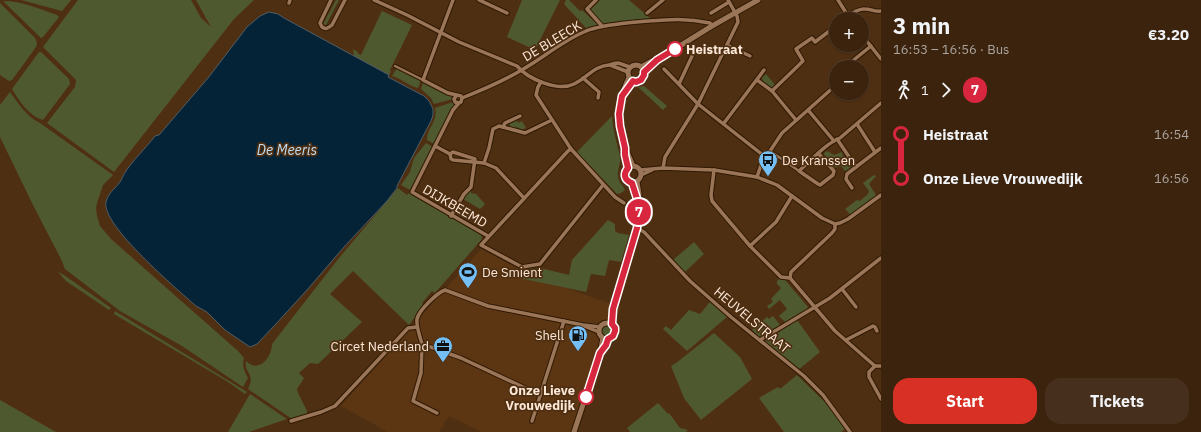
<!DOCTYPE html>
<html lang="en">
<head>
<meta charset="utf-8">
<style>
	:root { --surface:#3b230e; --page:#462f1c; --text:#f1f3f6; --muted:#aca49e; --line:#54402e; --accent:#d93025 }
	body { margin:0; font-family:"IBM Plex Sans",sans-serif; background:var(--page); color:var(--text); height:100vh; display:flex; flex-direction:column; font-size:15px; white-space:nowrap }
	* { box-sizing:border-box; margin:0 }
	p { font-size:13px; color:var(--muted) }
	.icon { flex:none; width:22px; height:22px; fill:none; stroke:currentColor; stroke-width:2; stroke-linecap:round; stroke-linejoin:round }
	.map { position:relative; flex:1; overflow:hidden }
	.drawer { display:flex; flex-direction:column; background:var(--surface); width:320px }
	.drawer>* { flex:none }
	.badge { padding:0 8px; border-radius:13px; font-size:14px; line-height:26px }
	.controls { position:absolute; left:829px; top:12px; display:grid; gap:8px }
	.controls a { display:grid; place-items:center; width:40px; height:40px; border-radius:50%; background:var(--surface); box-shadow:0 1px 3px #0004,0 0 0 1px var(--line); font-size:20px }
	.map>.badge { position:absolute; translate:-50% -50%; box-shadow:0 0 0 2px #fff }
	.legs { display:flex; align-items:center; gap:6px; height:44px; padding:0 12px; font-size:13px }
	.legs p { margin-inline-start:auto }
	.overview { display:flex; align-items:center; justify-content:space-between; height:68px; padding:0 12px }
	h1 { font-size:22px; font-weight:700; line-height:30px }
	.cta { display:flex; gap:8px; margin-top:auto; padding:8px 12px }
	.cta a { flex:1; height:46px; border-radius:16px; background:var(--accent); color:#fff; font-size:16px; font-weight:700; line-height:46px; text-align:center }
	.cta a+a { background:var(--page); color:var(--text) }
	ul { padding:0 12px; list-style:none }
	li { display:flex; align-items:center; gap:14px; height:44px; font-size:15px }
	li i { display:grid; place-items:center; width:6px; height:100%; margin:0 5px; background:currentColor }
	li i::after { content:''; width:10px; height:10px; margin:-5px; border:3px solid; border-radius:50%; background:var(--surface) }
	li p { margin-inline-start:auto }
	li:first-child i { background:linear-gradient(#0000 50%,currentColor 0) }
	li:last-child i { background:linear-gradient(currentColor 50%,#0000 0) }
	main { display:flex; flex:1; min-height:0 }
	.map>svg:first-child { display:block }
</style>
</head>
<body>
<main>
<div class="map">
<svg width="881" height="432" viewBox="0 0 881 432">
	<rect width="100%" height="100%" fill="#4f2f12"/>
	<polygon fill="#5c3613" points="481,249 533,277 621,307 576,432 481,432 449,416 439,432 388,432 341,406"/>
	<g fill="#4f5930">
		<polygon points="21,0 71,0 62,11"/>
		<polygon points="78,0 191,0 201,18 211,27 196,0 254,0 234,19 114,172 47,123 75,87 76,80 43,47"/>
		<polygon points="336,0 339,0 326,25 323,24"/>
		<polygon points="522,0 560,0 535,50 507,37"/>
		<polygon points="566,0 569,0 580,11 582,10 598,25 587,29 564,4"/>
		<polygon points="600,0 629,0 651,19 614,22 604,25 589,11"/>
		<path d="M3,1C21,1 40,9 57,15L59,17L43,37L41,38Z"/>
		<polygon points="0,3 35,38 37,43 36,47 12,80 9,81 0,75"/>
		<polygon points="382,11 412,25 390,70 391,71 389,75 354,56 353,49 358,52 357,53 361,55"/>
		<path d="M39,52H41L69,79L70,84L43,120C29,116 19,101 12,89Z"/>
		<path d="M397,68L421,80L418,88C407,85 401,78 392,76Z"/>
		<polygon points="766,74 775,85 773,87 769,87 763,82 762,78"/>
		<polygon points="423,82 454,96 453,99 434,104 431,98 421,89"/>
		<polygon points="644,86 667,106 663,110 638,87"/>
		<path d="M10,92C19,104 26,116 40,123L113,175L103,185L97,203L96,208L97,216L100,226L111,239L238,351L244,358C242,366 244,371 248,378L243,387L182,346L120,311L65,269L61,259L34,207L0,137V105Z"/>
		<path d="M453,102L457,104L434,144L427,140C427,127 438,123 435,108Z"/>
		<path d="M612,116C613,131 617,143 620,157C621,164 617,169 618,176C618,182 623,185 625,190L621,193L617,194L577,152Z"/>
		<polygon points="517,120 518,123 522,121 526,128 521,130 517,127 513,129 511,128 509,122 511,123"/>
		<polygon points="426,143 433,147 410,190 401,185 410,172 414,158"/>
		<polygon points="827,151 834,155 842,152 844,161 849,162 851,167 849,169 845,171 841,166 834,168 832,167 831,160 825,156 824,153"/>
		<polygon points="874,175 876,176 869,184 876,195 851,215 845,209 857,200 860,201 868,194 869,191 863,183"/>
		<path d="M398,188L407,195L409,193L481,234L482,239L435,293L432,291L422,303L424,305L409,325L353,271L330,294L362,322L318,364L310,363L299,373L304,378L297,389L298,393L307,411V414L292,419L248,389C256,372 244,375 246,361C259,374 272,357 272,344L339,258Z"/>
		<polygon points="471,190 471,193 476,194 485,204 480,209 463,199 468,192"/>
		<polygon points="608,220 615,224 615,231 618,233 629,235 621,262 609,260 605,276 591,274 586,292 519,278 522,269 540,268 569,275 572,260"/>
		<polygon points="694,242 704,254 685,272 673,260"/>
		<polygon points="58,272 64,275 111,308 109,310 66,281"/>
		<polygon points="779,279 785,280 808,307 807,309 785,322 779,316 787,309 780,300 769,309 767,306 773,302 771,299 781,288 777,284 777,281"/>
		<polygon points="710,302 727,317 687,351 663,329 666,326 671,330 689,310 700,314"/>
		<polygon points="115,311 247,392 245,394 228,382 114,314"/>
		<polygon points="773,316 780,325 762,336 759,337 752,330 767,317 769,319"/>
		<path d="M614,320C623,329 620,342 607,344C609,341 612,340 615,337C619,332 614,325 614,320Z"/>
		<polygon points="797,320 820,352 798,370 764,342"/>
		<circle cx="606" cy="331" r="4.5"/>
		<polygon points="714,333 740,357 752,379 701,420 684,398 671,366 676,363"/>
		<polygon points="797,375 830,407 845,429 841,432 784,432 759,398 778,387 780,389"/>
		<polygon points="250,394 287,419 249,432 228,432"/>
		<polygon points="0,400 56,432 0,432"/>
		<polygon points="658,403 668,414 669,413 680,428 688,430 686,432 630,432 627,428"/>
	</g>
	<path fill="#052336" stroke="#4f5e67" d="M269,12L278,14L284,18L389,75L388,77L424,96L429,101L433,109V115L431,121L397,186V188L387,201L344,247L307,290L274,326L257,344L250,347L225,330L207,312L196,306C178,290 101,225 106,202C108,193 115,189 120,182C122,179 123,176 124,174C132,161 146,148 155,136L159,135L208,78L247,27L260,16Z"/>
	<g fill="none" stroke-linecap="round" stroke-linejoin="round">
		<g stroke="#301903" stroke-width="4.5">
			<g id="pedestrian">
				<polyline points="395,66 423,80"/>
				<polyline points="770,151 799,171"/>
			</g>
		</g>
		<g stroke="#301903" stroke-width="5.5">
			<g id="minor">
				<path d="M331,0L320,23L322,27C326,30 328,28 332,25L345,0"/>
				<path d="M374,0L407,15L459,42L517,66C528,79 558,92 574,84C587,78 594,66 609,65C612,64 615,63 618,63C622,64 626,66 630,67"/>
				<polyline points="453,0 423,80 448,93 461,96 462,98 461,102 459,103 455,102 454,99 456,96"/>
				<polyline points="479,0 507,13"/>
				<polyline points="596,0 587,9 602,26"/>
				<polyline points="838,0 850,19"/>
				<polyline points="289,3 290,0"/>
				<polyline points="647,13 663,0"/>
				<polyline points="711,13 729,2"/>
				<path d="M844,19C849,15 858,8 865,9C872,9 873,12 881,11"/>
				<polyline points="862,35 881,59"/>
				<polyline points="727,45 750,56"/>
				<polyline points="610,65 628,72"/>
				<polyline points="845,67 871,46"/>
				<polyline points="664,69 698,104 764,156 757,177"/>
				<polyline points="583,78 599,92 598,98"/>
				<polyline points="757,80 772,91 796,120"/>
				<polyline points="541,82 538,87 536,95 571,149 615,197 624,203"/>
				<polyline points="679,84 693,54"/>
				<polyline points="772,91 803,61 796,49 812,38 815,42 836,26"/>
				<path d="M462,98C482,90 501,82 520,71C542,59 562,41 586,31C602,25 619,24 637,22C664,20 682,17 710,23L712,26"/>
				<polyline points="459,103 453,110 412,192 488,236"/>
				<polyline points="808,110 834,141"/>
				<polyline points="724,123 764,70"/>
				<polyline points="857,124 875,152"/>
				<polyline points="503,127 505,123 520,116"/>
				<polyline points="837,139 856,167 847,174 846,179 852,188"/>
				<polyline points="435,146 450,154 453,152 475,159 471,187 464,194 451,216"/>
				<polyline points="571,149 568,151 481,245 522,267 540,264 603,185"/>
				<path d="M818,153L834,171L833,175L820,185L818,184L799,171C812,160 825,144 840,138L881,103"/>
				<polyline points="450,154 451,159 453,160 484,163 496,168 524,198"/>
				<polyline points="764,156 770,151 782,133 836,85"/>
				<polyline points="484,163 489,148 493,129 499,126 525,133 552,120"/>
				<polyline points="856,167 881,148"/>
				<polyline points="663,168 665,157 698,104 738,22 737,16 728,0"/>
				<polyline points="640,170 663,168 714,170 757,177 777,185 822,218 835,224 840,223 848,219 881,195"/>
				<polyline points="714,170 711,195 712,201 750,246 781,277 790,278"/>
				<polyline points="641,175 652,170"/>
				<polyline points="835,224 835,229 832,233 791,272 790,278 835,331 868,360 875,366 881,366"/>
				<polyline points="637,228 644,232 690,281 731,317 804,376 823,395 850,432"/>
				<polyline points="750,246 776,222 792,196"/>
				<polyline points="842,289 856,307"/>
				<polyline points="584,326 599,332"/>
				<polyline points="760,340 830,298 881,258"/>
				<polyline points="846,340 873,326 875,327 877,331"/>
				<polyline points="422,344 421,373 413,401 437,413"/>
				<polyline points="875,366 869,372 869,377 881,399"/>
				<path d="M540,395L461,358L422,344C420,336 416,327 417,319C419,310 437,293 445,290L488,306L583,325L600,327"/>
				<polyline points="291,421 321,412 335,406 408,328 417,327"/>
				<polyline points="532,421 564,321"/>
			</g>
		</g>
		<g stroke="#301903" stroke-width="7">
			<g id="secondary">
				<circle cx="636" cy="73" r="8"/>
				<polyline points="641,67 652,61 657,60"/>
				<polyline points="644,72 657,60 712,26 758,0"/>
				<path d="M629,78C624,86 623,93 621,102C617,127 623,144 633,166"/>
				<polyline points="623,95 633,81"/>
				<polyline points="625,151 628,168"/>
				<circle cx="633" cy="174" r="8"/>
				<polyline points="637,182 639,194 638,201"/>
				<circle cx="607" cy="331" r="8"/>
				<polyline points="612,324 613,309 637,228 639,209 638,202 632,183"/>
				<polyline points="600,353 606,345 608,339"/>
				<polyline points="574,432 600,353 603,338"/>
			</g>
		</g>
		<use href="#pedestrian" stroke="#9a7558" stroke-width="2.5"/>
		<use href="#minor" stroke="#9a7558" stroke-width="3.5"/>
		<use href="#secondary" stroke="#9a7558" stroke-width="5"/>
	</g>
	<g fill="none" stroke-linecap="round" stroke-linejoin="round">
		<g stroke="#fff" stroke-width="9">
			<path id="line-1" d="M586,397L600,353L606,345L608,339L613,336L615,331V328L612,324L613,309L637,228L639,209L638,202L632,183C624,180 623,174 628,168L625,155V148L620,126L619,114L622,96L633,81L636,82L641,80L644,75V72L657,60L675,49"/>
		</g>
		<use href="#line-1" stroke="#d7263d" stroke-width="6"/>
	</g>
	<defs>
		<g id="bus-pin" transform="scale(1)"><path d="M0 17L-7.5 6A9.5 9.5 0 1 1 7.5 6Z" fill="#74c0f6" stroke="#4f2f12"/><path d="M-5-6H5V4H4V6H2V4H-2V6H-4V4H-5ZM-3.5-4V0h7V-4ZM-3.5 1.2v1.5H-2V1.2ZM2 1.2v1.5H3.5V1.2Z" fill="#111"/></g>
		<g id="stadium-pin" transform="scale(1)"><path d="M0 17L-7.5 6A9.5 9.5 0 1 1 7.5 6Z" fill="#74c0f6" stroke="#4f2f12"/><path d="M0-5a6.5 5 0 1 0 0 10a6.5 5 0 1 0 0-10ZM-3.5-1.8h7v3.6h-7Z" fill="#111"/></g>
		<g id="fuel-pin" transform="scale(1)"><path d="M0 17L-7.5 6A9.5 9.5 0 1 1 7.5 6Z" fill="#74c0f6" stroke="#4f2f12"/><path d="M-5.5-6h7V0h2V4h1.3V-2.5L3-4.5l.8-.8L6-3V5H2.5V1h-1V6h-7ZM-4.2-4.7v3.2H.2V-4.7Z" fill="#111"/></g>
		<g id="office-pin" transform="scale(1)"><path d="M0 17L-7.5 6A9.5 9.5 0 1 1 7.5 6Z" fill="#74c0f6" stroke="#4f2f12"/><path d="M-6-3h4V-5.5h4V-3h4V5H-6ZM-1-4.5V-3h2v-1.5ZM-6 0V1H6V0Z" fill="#111"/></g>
	</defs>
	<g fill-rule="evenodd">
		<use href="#bus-pin" x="768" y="160"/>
		<use href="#stadium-pin" x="468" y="272"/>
		<use href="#fuel-pin" x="578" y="335"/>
		<use href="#office-pin" x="443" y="346"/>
	</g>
	<g fill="#fff" stroke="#d7263d" stroke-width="2">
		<circle cx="675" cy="49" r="7"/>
		<circle cx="586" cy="397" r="7"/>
	</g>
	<g text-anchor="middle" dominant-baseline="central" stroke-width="3.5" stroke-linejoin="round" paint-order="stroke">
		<g font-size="13" fill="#fde8d8" stroke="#4f2f12">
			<text transform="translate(552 41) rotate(-31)">DE BLEECK</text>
			<text transform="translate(455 206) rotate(30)">DIJKBEEMD</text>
			<text transform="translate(752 320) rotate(40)">HEUVELSTRAAT</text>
		</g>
		<g font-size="13" font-weight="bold" fill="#fde8d8" stroke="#4f2f12" text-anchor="start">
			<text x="686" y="49">Heistraat</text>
			<text x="575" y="390" text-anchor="end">Onze Lieve<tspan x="575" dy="15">Vrouwedijk</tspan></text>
		</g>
		<g font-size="13" fill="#fde8d8" stroke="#4f2f12" text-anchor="start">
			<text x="782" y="160">De Kranssen</text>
			<text x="482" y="272">De Smient</text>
			<text x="564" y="335" text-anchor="end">Shell</text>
			<text x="429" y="346" text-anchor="end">Circet Nederland</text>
		</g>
		<g font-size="14" font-style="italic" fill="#beddf4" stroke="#4f2f12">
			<text x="287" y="150">De Meeris</text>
		</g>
	</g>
</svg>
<div class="controls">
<a>+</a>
<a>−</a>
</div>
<b class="badge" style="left:639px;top:212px;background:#d7263d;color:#fff">7</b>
</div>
<section class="drawer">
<div class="overview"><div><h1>3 min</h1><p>16:53 – 16:56 · Bus</p></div><b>€3.20</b></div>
<div class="legs"><svg class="icon" aria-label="walk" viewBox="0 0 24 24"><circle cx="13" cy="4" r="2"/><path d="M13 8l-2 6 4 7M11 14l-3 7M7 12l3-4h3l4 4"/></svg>1<svg class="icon" aria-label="forward" viewBox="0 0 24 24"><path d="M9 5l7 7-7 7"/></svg><b class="badge" style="background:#d7263d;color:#fff">7</b></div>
<ul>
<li><i style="color:#d7263d"></i><b>Heistraat</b><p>16:54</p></li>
<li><i style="color:#d7263d"></i><b>Onze Lieve Vrouwedijk</b><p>16:56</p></li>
</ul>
<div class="cta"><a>Start</a><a>Tickets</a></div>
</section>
</main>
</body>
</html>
